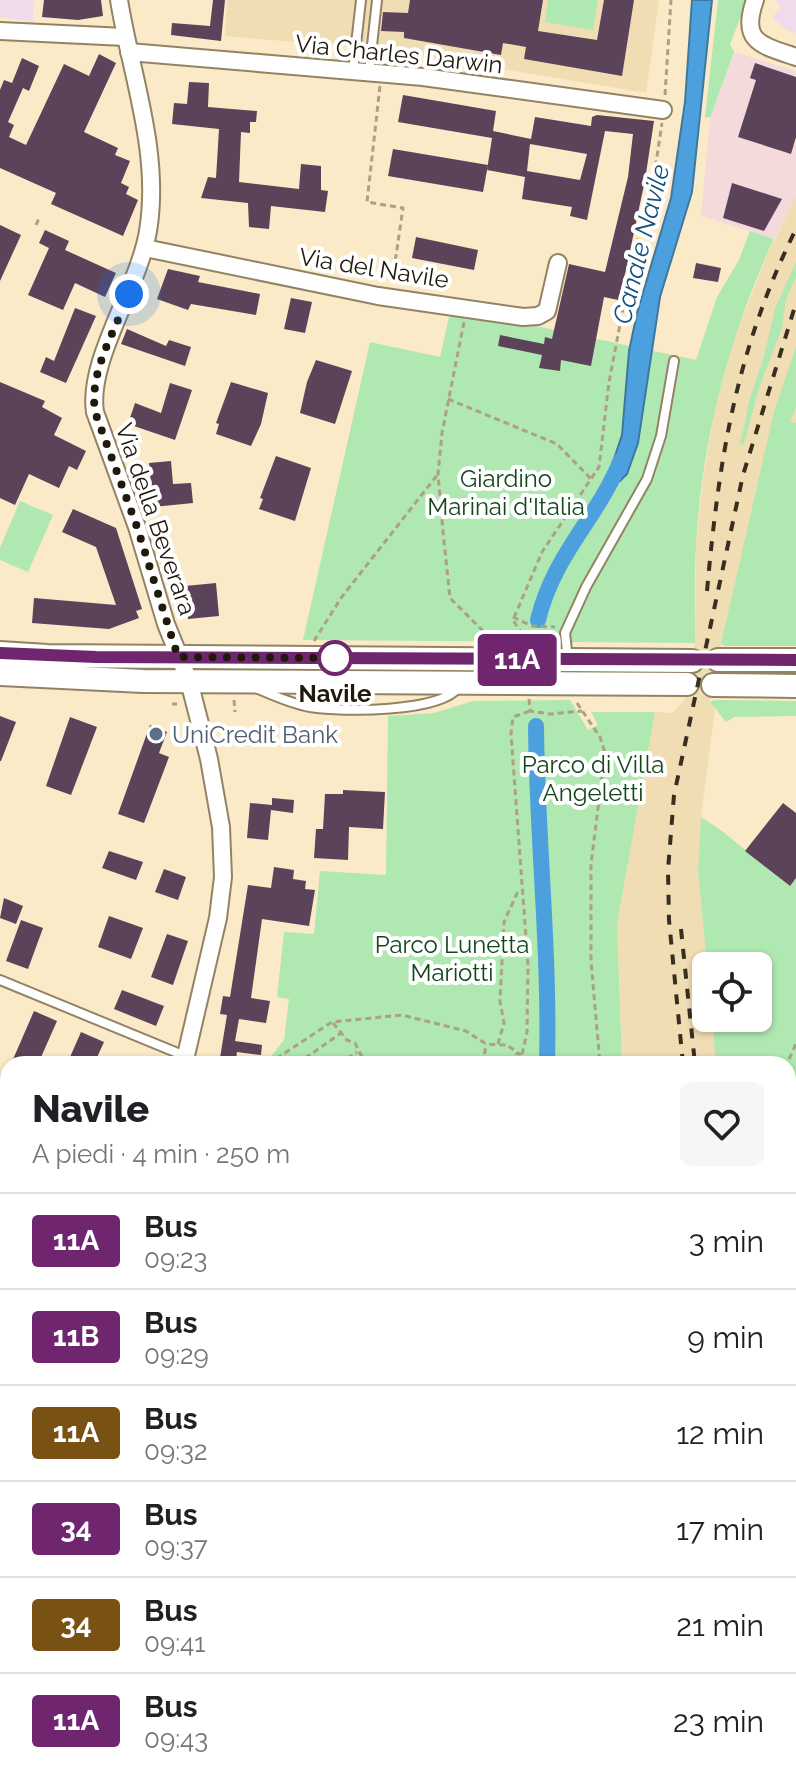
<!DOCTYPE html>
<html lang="it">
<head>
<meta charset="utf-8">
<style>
	:root { --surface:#fff; --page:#f6f6f6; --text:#202124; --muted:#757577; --line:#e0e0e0 }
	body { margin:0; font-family:Raleway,sans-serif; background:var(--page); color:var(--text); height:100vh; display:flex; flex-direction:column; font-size:30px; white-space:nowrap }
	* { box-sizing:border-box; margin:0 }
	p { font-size:26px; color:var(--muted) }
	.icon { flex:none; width:44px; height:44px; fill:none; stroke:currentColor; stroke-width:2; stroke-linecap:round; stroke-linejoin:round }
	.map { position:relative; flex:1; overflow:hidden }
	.sheet { position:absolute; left:0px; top:1056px; width:796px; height:730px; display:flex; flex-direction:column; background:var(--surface); border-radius:24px 24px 0 0; box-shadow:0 2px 6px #0004 }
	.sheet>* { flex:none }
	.badge { padding:0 16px; border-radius:6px; font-size:28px; line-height:52px }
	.tools { position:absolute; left:692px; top:952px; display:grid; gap:16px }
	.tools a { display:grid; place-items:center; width:80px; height:80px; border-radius:12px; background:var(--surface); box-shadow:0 2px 6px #0004; font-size:40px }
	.you { position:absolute; width:40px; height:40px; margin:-20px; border:6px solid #fff; border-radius:50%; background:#1a73e8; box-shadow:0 0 0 12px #1a73e833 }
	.map>.badge { position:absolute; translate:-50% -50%; box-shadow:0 0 0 4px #fff }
	.round { display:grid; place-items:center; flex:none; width:84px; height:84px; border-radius:12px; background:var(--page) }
	.headline { display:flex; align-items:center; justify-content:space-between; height:136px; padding:0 32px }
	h1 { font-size:38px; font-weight:800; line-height:60px }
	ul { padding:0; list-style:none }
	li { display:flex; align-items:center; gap:24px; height:96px; padding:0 32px; border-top:2px solid var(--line) }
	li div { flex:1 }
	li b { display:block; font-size:30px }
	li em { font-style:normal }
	li .badge { min-width:88px; font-weight:700; text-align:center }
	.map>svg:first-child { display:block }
</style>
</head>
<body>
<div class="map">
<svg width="796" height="1785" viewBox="0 0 796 1785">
	<rect width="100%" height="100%" fill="#fbeac7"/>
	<g fill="#f1ddb3">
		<polygon points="227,0 659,0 646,93 387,50 225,36"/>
		<polygon points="796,196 796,433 721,645 710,702 715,709 701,817 698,871 707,966 706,1018 712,1018 716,1064 622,1064 617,924 655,712 673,713 684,701 695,643 696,545 703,479 715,409 734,339 769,251"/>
		<polygon points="0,1165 8,1167 8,1586 0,1584"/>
		<polygon points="788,1323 796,1345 796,1785 651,1785 652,1778 788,1778"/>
		<polygon points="99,1778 282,1778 279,1785 96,1785"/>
	</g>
	<polygon fill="#f5dadb" points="734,52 796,71 796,196 774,239 701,216 710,118"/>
	<g fill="#eedbeb">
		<polygon points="0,0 34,0 33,22 0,17"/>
		<polygon points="776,0 796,0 796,33 785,29 772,17 781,9"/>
	</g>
	<g fill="#afe8b1">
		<polygon points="548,0 598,0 593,30 545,22"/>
		<polygon points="718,0 747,0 730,45 734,52 710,118 705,117"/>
		<path d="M750,231L774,239C729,335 702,440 696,545C694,578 695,611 695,643L303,640L370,342L440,357L451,308L696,360L717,297L739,260Z"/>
		<polygon points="796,262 796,277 786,299 782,328 759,388 744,444 740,445 750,398 764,356 775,308"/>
		<polygon points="796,347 796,407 790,422 796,423 796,646 724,646 721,644 774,412"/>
		<polygon points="20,501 53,515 28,572 0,560 0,548"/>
		<polygon points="209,667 689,671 688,677 208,673 205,670"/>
		<polygon points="570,700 588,730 598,725 591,712 655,712 617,924 622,1064 265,1064 284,1040 289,999 277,997 284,932 314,934 320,871 386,875 388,716 434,713 473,701"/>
		<polygon points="714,700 796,701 796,716 734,717 726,722 710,702"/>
		<polygon points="701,817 722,831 789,886 796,878 796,1246 788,1247 788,1064 716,1064 712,1018 758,1018 758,966 707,966 698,871"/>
		<polygon points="0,1088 8,1091 8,1168 0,1166"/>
		<polygon points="282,1778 652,1778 651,1785 279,1785"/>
	</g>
	<polygon fill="#4da0de" stroke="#3f789f" stroke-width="2" points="692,0 712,0 692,192 660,297 638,443 627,474 620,481 609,474 622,435 629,351 637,313 671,198 685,102"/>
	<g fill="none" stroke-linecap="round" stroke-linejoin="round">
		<g stroke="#4da0de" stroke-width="16">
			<path d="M538,620C554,554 597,519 621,460"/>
			<path d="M536,726C537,839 550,951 547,1064"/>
			<polyline points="319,1785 321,1778"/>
		</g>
	</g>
	<g fill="#5b435a" fill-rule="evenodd">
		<polygon points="44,0 101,0 103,16 78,20 42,17"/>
		<polygon points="213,0 225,0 221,41 171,35 172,23 210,26"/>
		<polygon points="410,0 543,0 538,31 597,40 604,0 634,0 622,76 524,59 526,47 503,43 501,55 404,38 404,32 381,31 383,12 408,13"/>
		<polygon points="99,54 116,63 84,132 118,148 115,155 130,161 121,183 129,187 126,194 138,200 123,236 51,204 56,193 0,168 0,90 4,80 12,83 22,58 39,66 29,91 23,88 8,122 14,125 9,137 26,145 64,64 89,76"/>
		<polygon points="755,63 796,77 796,137 791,154 738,137 756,80 750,78"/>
		<polygon points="189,82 209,83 208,107 257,111 256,122 250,122 250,133 241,132 239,182 299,189 301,164 321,166 321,190 328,191 325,212 271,206 269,229 249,227 248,203 201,198 208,177 216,178 219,129 172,124 174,103 187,104"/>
		<path d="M403,95L496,111L493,131L531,139L535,117L591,126L592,117L597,115L654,121L645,180L626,270L618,300L604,297L591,366L561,360L560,371L539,368L542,355L498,346L500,335L544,344L545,337L552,339L569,264L605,272L628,177L633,134L605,131L587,220L570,216L572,207L522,199L525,177L487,170L492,138L398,122ZM530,144L587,154L580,180L527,171Z"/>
		<polygon points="393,149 488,165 483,192 388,176"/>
		<polygon points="732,183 782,199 764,231 723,218"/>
		<polygon points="0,225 21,235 0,281"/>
		<polygon points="45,230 69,241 65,250 116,273 105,297 75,283 63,310 28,295 49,248 39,243"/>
		<polygon points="416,237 478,250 474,270 412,258"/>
		<polygon points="696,263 721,268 718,282 693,278"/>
		<polygon points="168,269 200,276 198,282 260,294 256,315 191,304 188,310 157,299"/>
		<polygon points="291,298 312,302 305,333 284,329"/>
		<polygon points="75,308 96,316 66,383 40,372 46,357 54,361"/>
		<polygon points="127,329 166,346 169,340 191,347 185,366 121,344"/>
		<polygon points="316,360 352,371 335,424 300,413 307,382"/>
		<polygon points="0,382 45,401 42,407 62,418 54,435 86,451 77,470 69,466 59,488 29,474 15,505 0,498"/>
		<polygon points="231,382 268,393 261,424 251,446 216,434 219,424 216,423"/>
		<polygon points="170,383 192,390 175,440 128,424 135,403 161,413"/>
		<polygon points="276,456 311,468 295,521 259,509 263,499 260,498"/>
		<polygon points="171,461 173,484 191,483 193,503 153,507 149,463"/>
		<polygon points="73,509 116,528 142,609 136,611 139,618 109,629 32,623 34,598 116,605 96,547 62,532"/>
		<polygon points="216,583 219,616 188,619 185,586"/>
		<polygon points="0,716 16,722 1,761 0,761"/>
		<polygon points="70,717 97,727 71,795 46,786"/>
		<polygon points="150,725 167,732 159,753 169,757 144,823 118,814"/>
		<polygon points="343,790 385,792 383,829 349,827 348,860 314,858 316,829 323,829 325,794 343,794"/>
		<polygon points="272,798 294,800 293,813 271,810 268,840 247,838 250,803 272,805"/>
		<polygon points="783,803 796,813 796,878 790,886 745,851"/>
		<polygon points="109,851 143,862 136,880 102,868"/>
		<polygon points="274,867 294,870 293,879 306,881 305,889 315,890 309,926 262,919 251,998 270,1001 266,1023 239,1019 235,1041 262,1045 261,1055 237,1052 236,1060 220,1058 227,1015 220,1014 223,996 230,997 248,885 271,888"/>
		<polygon points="164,869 186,877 178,900 155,892"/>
		<polygon points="4,898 23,906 16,924 0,918"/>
		<polygon points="109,916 143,928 131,959 98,947"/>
		<polygon points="21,920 43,928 28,969 6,961"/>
		<polygon points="167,934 188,941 173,985 151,977"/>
		<polygon points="122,990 164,1006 156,1026 114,1009"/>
		<polygon points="34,1011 57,1021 38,1064 11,1064"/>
		<polygon points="81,1032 104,1042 94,1064 67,1064"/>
	</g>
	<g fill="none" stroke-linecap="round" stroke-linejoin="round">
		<g stroke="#938363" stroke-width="12">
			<g id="service">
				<polyline points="353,71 361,0"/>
				<polyline points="369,73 377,0"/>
				<polyline points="568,659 565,633 586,587 647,479 661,436 674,361"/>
				<path d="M258,689C275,696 292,704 310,707C343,712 439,713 459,687"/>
				<polyline points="0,980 185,1056"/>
				<polyline points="0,1607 8,1609"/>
				<polyline points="8,1785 9,1778"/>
			</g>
		</g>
		<g stroke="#938363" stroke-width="20">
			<g id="minor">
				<path d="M119,0C131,75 161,153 148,231C139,287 87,360 95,412L137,527L166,624L189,681L209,759L221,827L223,877L218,918L184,1064"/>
				<path d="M755,0C740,42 761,45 796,57"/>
				<polyline points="0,31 125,37"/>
				<polyline points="129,52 423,77 663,110"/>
				<polyline points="145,248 378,296 523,317 538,316 547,311 558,263"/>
				<polyline points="82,1785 85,1778"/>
			</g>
		</g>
		<g stroke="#938363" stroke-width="26">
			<g id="secondary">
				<polyline points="0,653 47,656 692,661"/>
				<polyline points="718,660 796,660"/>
				<polyline points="0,674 143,681 687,684"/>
				<polyline points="713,685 796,686"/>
			</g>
		</g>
		<g stroke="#ada085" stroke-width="3" stroke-dasharray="6 4" stroke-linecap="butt">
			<polyline points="380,86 367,202 403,208 392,283"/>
			<polyline points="665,95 671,0"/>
			<polyline points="36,225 40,216"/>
			<polyline points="464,322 442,433 438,474 443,532 450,598 493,641"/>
			<polyline points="448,399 557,444 592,480"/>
			<polyline points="513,617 532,626 555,627"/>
			<polyline points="314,641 341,598 438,474"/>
			<polyline points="528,643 513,620 542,552 599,467 609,382 632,262 653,183 662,123"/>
			<polyline points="529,699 530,711 550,714 582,711"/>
			<polyline points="234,700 235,712"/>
			<polyline points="577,703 600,737 605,753 591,864 591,961 600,1064"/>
			<polyline points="172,704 177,704"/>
			<polyline points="333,1023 347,1040 355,1043 364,1061 361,1064"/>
			<polyline points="498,1044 504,1023 500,1001 504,922 519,889"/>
			<polyline points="789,1059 796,1044"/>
			<polyline points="268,1064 332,1022 402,1015 466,1031 486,1044 507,1045 521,1055"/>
			<polyline points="297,1064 341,1033"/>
			<polyline points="339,1064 357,1052"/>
			<polyline points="483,1064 486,1044"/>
			<polyline points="512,1064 517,1053"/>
			<polyline points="520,1064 527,1032 528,965 511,734 513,717 530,711"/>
			<polyline points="0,1091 8,1095"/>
			<polyline points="0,1099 8,1103"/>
			<polyline points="0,1118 8,1122"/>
			<polyline points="788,1251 796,1257"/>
			<polyline points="0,1705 8,1706"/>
			<polyline points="512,1778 515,1785"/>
			<polyline points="293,1785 295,1778"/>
			<polyline points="476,1785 479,1778"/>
			<polyline points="522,1785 526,1778"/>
		</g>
		<use href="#service" stroke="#fff" stroke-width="8"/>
		<use href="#minor" stroke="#fff" stroke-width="16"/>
		<use href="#secondary" stroke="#fff" stroke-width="22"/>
		<g stroke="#373021" stroke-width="4" stroke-dasharray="10 10" stroke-linecap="butt">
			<path d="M707,591C719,458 736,350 796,229"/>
			<polyline points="681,929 695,1064"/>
			<polyline points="683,1064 669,920 668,870 674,795 743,475 796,303"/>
			<polyline points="788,1479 796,1501"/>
			<polyline points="788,1538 796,1561"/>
		</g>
	</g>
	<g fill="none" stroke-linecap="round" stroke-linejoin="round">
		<g stroke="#fff" stroke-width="18">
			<polyline id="line" points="0,653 96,657 796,660"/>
		</g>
		<use href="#line" stroke="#70266f" stroke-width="12"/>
		<path stroke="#1f190c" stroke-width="8" stroke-dasharray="0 14.4" d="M129,294C115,331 89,371 95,412L137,527L178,657L335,658"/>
	</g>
	<circle fill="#fff" stroke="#70266f" stroke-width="4" cx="335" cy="658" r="16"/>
	<circle fill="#5c6f8a" stroke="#fff" stroke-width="3" cx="156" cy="734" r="8"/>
	<g text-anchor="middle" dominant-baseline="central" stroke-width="8" stroke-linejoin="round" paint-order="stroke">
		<g font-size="24" fill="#1f190c" stroke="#fff">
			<text transform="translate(399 54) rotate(6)">Via Charles Darwin</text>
			<text transform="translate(374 268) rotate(9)">Via del Navile</text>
			<text transform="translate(156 519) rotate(71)">Via della Beverara</text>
		</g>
		<g font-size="24" fill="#12471a" stroke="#fff">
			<text x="506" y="478">Giardino<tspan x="506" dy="28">Marinai d'Italia</tspan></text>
			<text x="593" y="764">Parco di Villa<tspan x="593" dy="28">Angeletti</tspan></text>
			<text x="452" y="944">Parco Lunetta<tspan x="452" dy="28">Mariotti</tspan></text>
		</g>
		<g font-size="24" font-weight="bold" fill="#1f190c" stroke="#fff">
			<text x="335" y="693">Navile</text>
		</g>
		<g font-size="24" fill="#4e5e75" stroke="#fff" text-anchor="start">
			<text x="172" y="734">UniCredit Bank</text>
		</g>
		<g font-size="26" font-style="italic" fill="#15527b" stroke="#fff">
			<text transform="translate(641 244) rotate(-76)">Canale Navile</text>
		</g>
	</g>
</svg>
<div class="tools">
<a><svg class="icon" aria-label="locate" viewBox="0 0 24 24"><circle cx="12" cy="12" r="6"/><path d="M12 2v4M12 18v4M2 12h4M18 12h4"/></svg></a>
</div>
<div class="you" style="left:129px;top:294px"></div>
<b class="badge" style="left:517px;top:660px;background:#70266f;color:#fff">11A</b>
<section class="sheet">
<div class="headline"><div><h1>Navile</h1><p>A piedi · 4 min · 250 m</p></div><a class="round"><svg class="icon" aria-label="heart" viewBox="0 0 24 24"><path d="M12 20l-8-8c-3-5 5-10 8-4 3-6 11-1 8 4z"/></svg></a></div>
<ul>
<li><span class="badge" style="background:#70266f;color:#fff">11A</span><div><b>Bus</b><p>09:23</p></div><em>3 min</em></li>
<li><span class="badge" style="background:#70266f;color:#fff">11B</span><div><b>Bus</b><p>09:29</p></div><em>9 min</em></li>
<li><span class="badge" style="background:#795113;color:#fff">11A</span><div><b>Bus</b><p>09:32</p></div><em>12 min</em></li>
<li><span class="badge" style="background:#70266f;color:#fff">34</span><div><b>Bus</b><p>09:37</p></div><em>17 min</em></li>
<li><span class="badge" style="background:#795113;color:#fff">34</span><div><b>Bus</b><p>09:41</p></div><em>21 min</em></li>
<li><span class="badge" style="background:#70266f;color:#fff">11A</span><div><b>Bus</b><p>09:43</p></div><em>23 min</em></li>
</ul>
</section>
</div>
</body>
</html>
